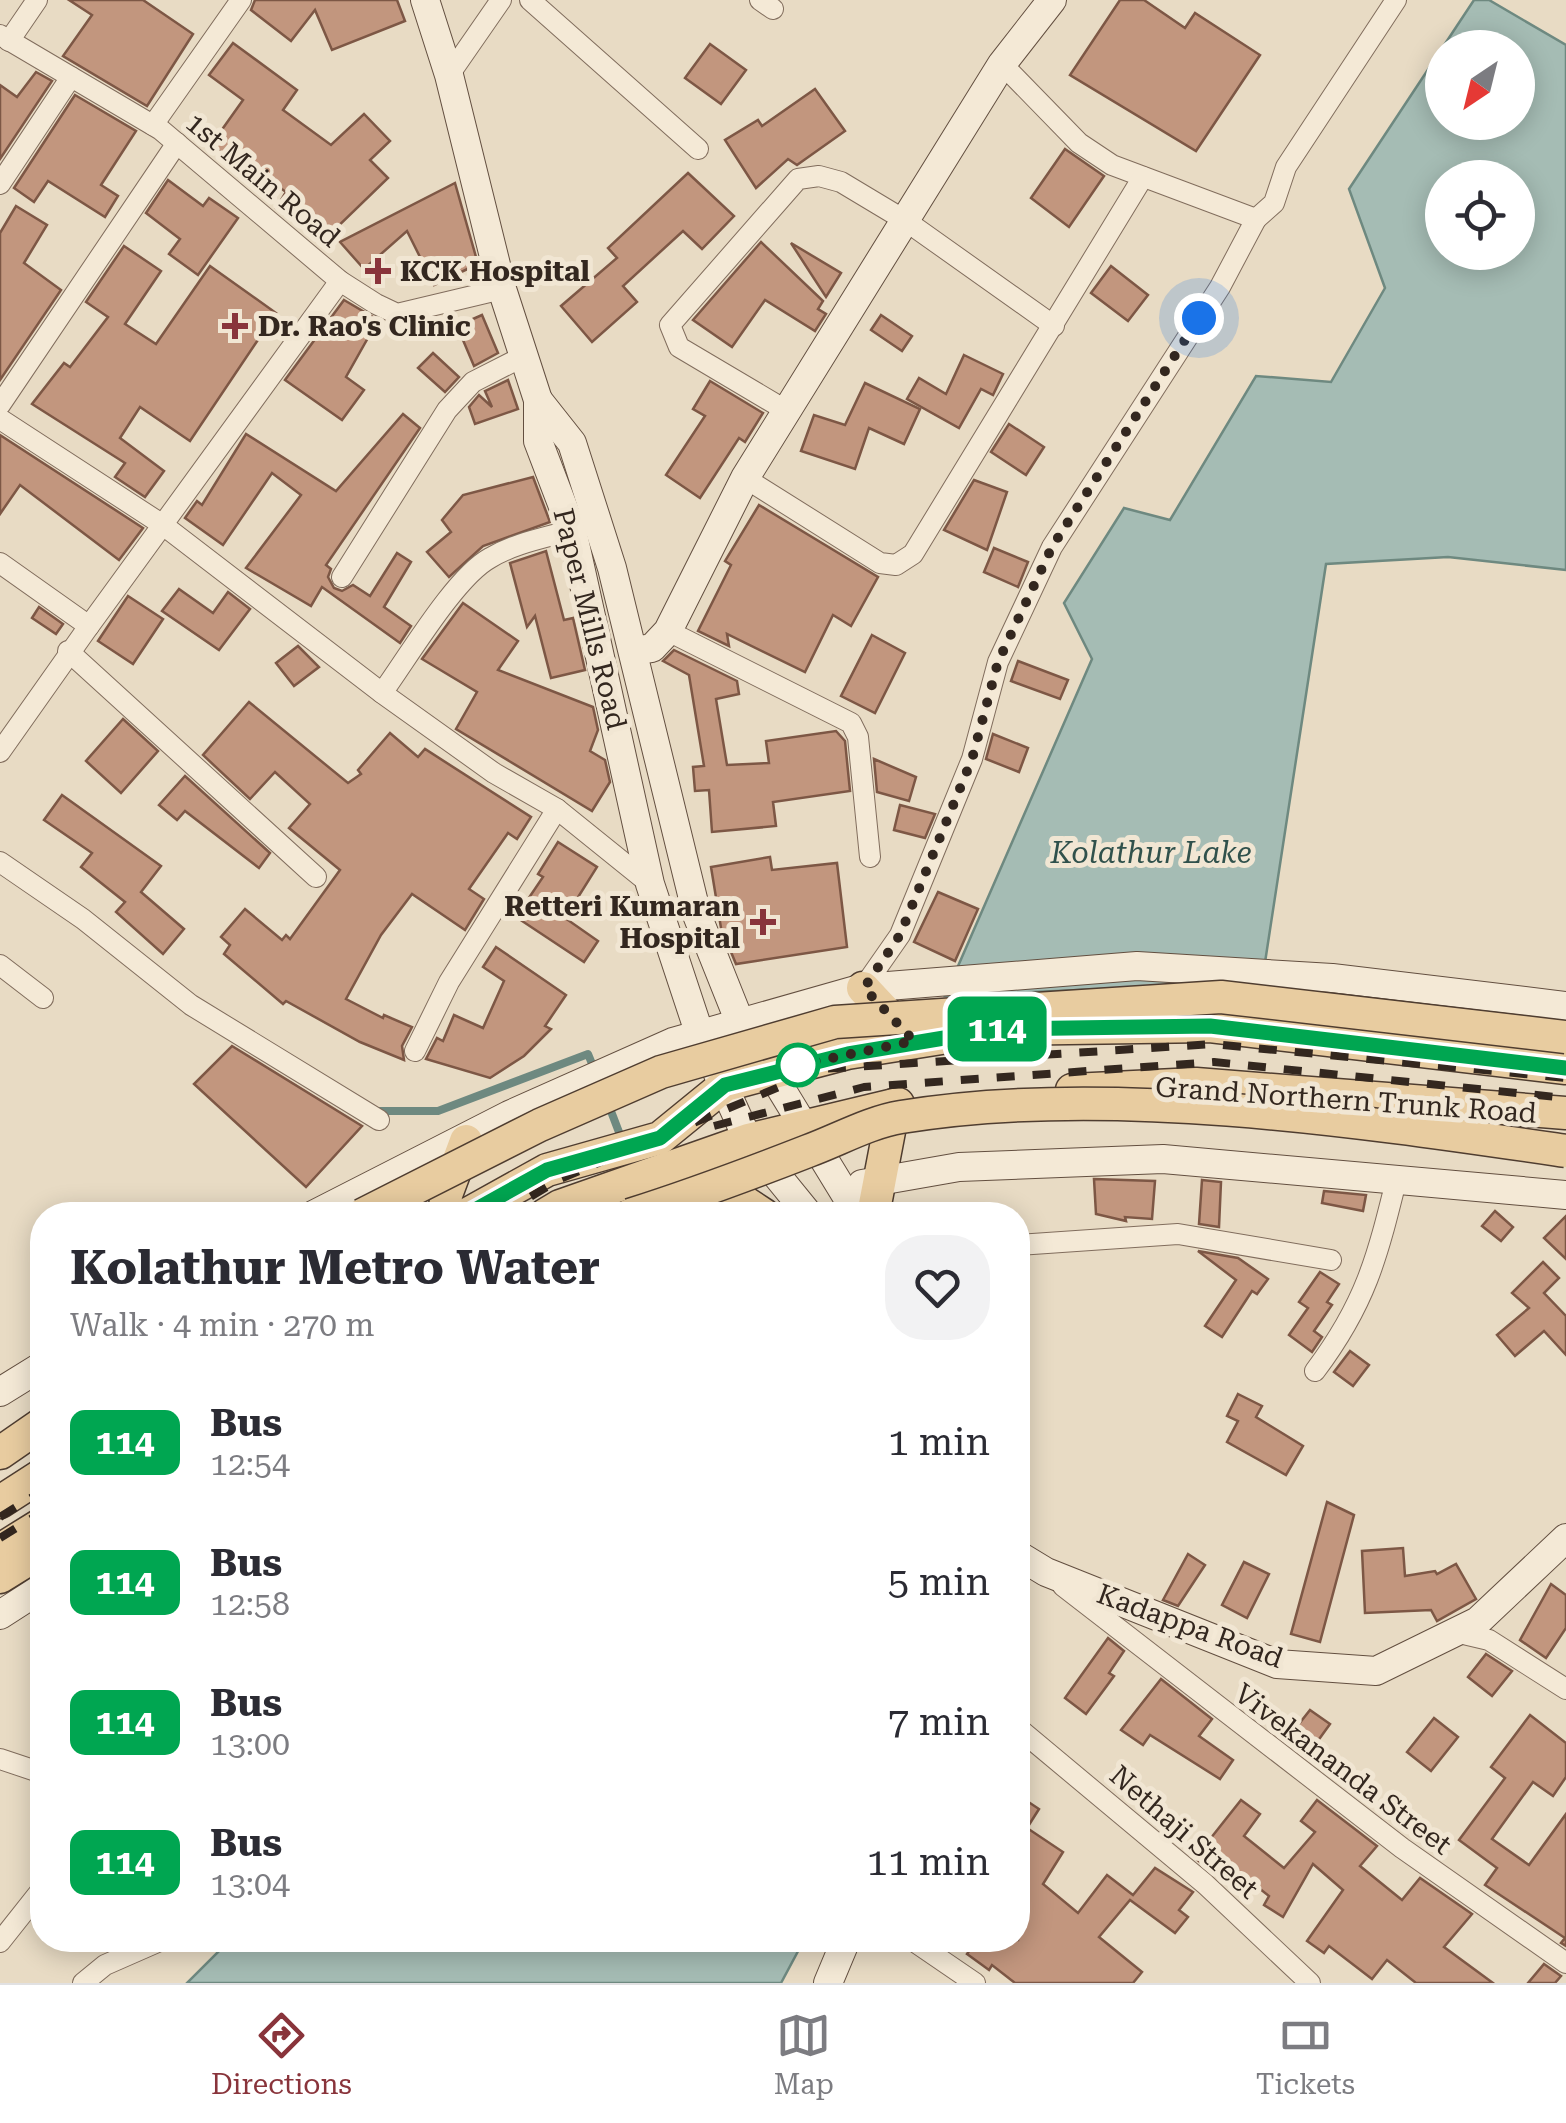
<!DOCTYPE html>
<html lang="en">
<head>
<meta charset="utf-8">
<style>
	:root { --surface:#fff; --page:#f2f2f3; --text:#2b2b33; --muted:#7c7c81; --line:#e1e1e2; --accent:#89343b }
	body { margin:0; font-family:"Roboto Serif",serif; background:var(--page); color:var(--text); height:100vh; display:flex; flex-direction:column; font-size:38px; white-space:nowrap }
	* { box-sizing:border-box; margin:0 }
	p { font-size:32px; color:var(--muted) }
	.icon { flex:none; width:55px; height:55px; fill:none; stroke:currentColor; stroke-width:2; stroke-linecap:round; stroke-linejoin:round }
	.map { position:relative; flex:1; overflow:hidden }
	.sheet { position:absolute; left:30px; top:1202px; width:1000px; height:750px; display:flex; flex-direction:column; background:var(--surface); border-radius:40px; box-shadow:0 5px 25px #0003 }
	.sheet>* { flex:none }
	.badge { padding:0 20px; border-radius:15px; font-size:35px; line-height:65px }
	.needle { width:65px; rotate:215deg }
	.fabs { position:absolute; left:1425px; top:30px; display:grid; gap:20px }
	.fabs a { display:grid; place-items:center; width:110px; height:110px; border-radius:50%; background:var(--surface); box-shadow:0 5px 25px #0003; font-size:50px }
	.you { position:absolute; width:50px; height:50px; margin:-25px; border:8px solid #fff; border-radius:50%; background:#1a73e8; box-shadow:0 0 0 15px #1a73e833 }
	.map>.badge { position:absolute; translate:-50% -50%; box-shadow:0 0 0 5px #fff }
	.round { display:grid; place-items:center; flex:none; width:105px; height:105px; border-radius:40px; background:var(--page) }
	.headline { display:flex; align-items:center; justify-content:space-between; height:170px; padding:0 40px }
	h1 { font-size:48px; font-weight:700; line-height:75px }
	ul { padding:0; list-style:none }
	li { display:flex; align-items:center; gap:30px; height:140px; padding:0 40px }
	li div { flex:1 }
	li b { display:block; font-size:38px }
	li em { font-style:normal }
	li .badge { min-width:110px; font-weight:700; text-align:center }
	.menu { display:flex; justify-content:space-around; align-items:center; height:140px; border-top:2px solid var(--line); background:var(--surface); font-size:28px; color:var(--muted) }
	.menu a { display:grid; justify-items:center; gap:5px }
	.menu .on { color:var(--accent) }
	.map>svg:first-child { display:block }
</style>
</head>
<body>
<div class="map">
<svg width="1566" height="1983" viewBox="0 0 1566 1983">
	<rect width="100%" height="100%" fill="#e8dbc4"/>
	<g fill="#a5bcb4" stroke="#6e8980" stroke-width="2.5" fill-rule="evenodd">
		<path d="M1474,0H1489L1566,45V570L1448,557L1326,564L1262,982L945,996L1092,659L1064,603L1124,508L1170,520L1256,376L1331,382L1385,288L1349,189ZM1442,48H1518V122H1442ZM1442,178H1518V252H1442Z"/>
		<polygon points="230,1940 804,1940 781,1983 187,1983"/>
	</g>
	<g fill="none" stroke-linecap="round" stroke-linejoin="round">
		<g stroke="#6e8980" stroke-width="8">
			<polyline points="609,1106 622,1140"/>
			<polyline points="376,1111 438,1111 588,1054 595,1071"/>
		</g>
	</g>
	<g fill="#c2967e" stroke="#7d5745" stroke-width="2.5">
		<polygon points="69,0 143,0 193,34 147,106 63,56 92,15"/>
		<polygon points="255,0 397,0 405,21 332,50 315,10 291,41 251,10"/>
		<polygon points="1120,0 1144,0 1185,28 1195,13 1260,55 1196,151 1070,75"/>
		<polygon points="233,43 297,90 283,110 331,145 364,114 390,141 370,160 388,178 325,239 276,208 286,192 240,159 237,164 211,145 243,100 209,75"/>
		<polygon points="710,44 746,70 721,104 685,78"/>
		<polygon points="36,72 52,81 0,159 0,85 17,97"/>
		<polygon points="815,89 845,131 797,165 788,159 756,188 725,140 758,120 762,126"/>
		<polygon points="75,95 136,131 101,185 118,196 105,217 48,181 34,202 14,188"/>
		<polygon points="1065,149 1104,176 1069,227 1031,198"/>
		<polygon points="688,173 734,216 702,249 683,231 623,286 637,302 592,342 561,306 617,258 608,248"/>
		<polygon points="168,180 203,206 209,198 238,218 198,275 169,254 180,239 146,213"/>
		<polygon points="455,183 478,264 434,285 407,231 364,269 340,242"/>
		<polygon points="16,206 47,225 24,263 61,290 0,380 0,233"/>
		<polygon points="761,242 823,301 818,309 826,314 815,331 765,300 732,347 693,320"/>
		<polygon points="791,243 841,273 826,297"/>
		<polygon points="124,246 161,271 125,324 156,344 210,266 276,313 190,441 140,407 120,438 164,471 145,497 115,477 125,463 32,404 64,363 70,367 108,317 86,302"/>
		<polygon points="1111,266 1148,295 1128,321 1091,293"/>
		<polygon points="344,300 378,320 346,377 364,390 342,420 285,380"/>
		<polygon points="482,315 498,353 474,366 457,326"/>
		<polygon points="881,315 912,336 902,351 871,330"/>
		<polygon points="433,353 459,377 445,392 418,368"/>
		<polygon points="964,355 1003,374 993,395 981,389 959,428 907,399 919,378 946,394"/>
		<polygon points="508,380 518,409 475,424 469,407 479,395 492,407 485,391"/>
		<polygon points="710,381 763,413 745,442 739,438 700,498 666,475 705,416 693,409"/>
		<polygon points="865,383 920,409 904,444 869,428 855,469 801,451 814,415 845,425"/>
		<polygon points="403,414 420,428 326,565 331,569 328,577 334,588 342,591 353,585 370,596 397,553 411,562 384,607 411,626 400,643 322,587 311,606 246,568 301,495 272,473 223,545 185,518 197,501 202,505 246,434 336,491"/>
		<polygon points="1009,424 1044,447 1026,475 991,452"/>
		<polygon points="0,435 143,528 119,560 20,485 0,514"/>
		<polygon points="533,477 550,522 483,546 449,577 427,552 451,532 442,520 463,495"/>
		<polygon points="974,480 1007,492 987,550 944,530"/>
		<polygon points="759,505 878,577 851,626 833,615 805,672 727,634 729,646 698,631 731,565 725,561"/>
		<polygon points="994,548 1028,562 1018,587 984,572"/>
		<polygon points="546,551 564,620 573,618 585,670 551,678 535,616 527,627 510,563"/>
		<polygon points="179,589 213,613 228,592 250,609 219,650 162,611"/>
		<polygon points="128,596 163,619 133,664 98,641"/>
		<polygon points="463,603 518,641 498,670 593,707 598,730 590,751 605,760 610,782 592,811 456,729 477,692 422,659"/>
		<polygon points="39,607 63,624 56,634 32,618"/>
		<polygon points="872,635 905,653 875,713 841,696"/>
		<polygon points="298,646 319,667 294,686 276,663"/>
		<polygon points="674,650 737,681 739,694 716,699 727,765 769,763 766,741 836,731 845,741 850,791 773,802 776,826 712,832 709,790 695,791 693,767 704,766 689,675 663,661"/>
		<polygon points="1018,661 1068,680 1060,699 1011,681"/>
		<polygon points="249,702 348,783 361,774 358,770 390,733 418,757 425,749 531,817 517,839 508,833 469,889 484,899 465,930 412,894 381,935 346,999 383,1018 384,1015 412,1027 402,1046 404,1060 360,1042 286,1001 283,1004 224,954 230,945 221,937 245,909 282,940 286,935 290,939 340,870 289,828 310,804 275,772 250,799 203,755"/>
		<polygon points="123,719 158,751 121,793 86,761"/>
		<polygon points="993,734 1028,748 1019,772 986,759"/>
		<polygon points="874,759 916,777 909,801 877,792"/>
		<polygon points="185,776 270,853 259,868 185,811 177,820 159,805"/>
		<polygon points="62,795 161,866 141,892 184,929 163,954 116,912 125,902 81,867 92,853 44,820"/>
		<polygon points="900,805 935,814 925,838 894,830"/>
		<polygon points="558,842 597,867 565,918 598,941 584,962 516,917 543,877 538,874"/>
		<polygon points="770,857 772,870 837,863 847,947 736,964 721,928 711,867"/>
		<polygon points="938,892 978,909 955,961 914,942"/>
		<polygon points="496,947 566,995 545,1026 551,1029 524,1056 490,1078 426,1059 437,1038 443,1041 454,1015 483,1028 504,981 483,967"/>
		<polygon points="232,1046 362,1126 306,1187 194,1084"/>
		<polygon points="1094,1179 1155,1181 1152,1219 1125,1217 1126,1221 1096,1214"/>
		<polygon points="1202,1180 1221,1182 1219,1227 1199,1224"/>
		<polygon points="1324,1191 1366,1195 1363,1211 1322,1203"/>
		<polygon points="1495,1211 1513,1227 1501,1241 1482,1226"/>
		<polygon points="1566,1216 1566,1259 1544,1238"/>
		<polygon points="1198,1251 1238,1258 1268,1279 1257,1294 1252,1291 1222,1337 1205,1326 1236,1280"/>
		<polygon points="1543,1262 1559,1278 1544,1293 1566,1316 1566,1355 1544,1331 1515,1356 1497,1335 1529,1308 1512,1293"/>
		<polygon points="1320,1272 1339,1284 1327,1302 1332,1305 1314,1331 1322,1337 1312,1352 1289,1335 1308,1308 1299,1302"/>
		<polygon points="1350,1351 1369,1365 1353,1386 1334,1372"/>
		<polygon points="1238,1394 1262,1406 1256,1417 1303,1446 1286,1475 1227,1442 1238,1421 1227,1416"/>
		<polygon points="1327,1502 1354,1515 1320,1642 1291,1634"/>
		<polygon points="1403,1548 1405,1576 1435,1571 1437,1574 1456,1564 1476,1599 1437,1621 1431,1610 1365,1613 1362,1551"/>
		<polygon points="1188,1554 1205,1565 1178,1606 1163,1600"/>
		<polygon points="1244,1562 1269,1574 1247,1618 1222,1605"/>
		<polygon points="1551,1584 1566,1595 1566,1628 1546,1658 1520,1640"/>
		<polygon points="1108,1638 1124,1651 1109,1673 1114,1676 1086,1714 1065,1698"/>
		<polygon points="1486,1654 1512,1671 1492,1696 1468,1677"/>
		<polygon points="1161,1679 1212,1719 1199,1736 1233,1760 1220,1779 1150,1735 1143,1745 1121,1730"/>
		<polygon points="1310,1710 1330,1724 1312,1749 1291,1734"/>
		<polygon points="1530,1715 1566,1743 1566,1777 1553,1796 1533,1782 1492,1839 1529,1865 1566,1814 1566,1946 1561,1943 1565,1938 1485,1885 1497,1868 1459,1840 1505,1778 1491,1767"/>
		<polygon points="1434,1718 1458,1737 1431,1771 1407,1752"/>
		<polygon points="1018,1795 1039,1809 1027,1828 1063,1852 1043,1884 1078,1913 1107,1875 1133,1895 1155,1868 1193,1892 1179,1910 1188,1917 1175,1933 1130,1900 1099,1937 1142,1972 1133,1983 1015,1983 992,1965 989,1970 967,1954 977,1940 1018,1940"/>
		<polygon points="1241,1800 1260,1814 1244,1836 1284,1868 1315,1832 1301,1821 1317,1800 1377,1846 1360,1866 1402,1900 1420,1878 1472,1914 1444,1947 1493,1983 1416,1983 1387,1960 1372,1979 1329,1946 1324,1953 1307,1941 1343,1890 1313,1864 1283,1917 1264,1905 1269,1896 1221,1858 1211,1871 1195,1858"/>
		<polygon points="1544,1964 1561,1976 1555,1983 1528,1983"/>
	</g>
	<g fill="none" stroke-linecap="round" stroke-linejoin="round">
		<g stroke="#816d5d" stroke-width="22">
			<g id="street">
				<polyline points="530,0 698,149"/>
				<polyline points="760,0 773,9"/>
				<polyline points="0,35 161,130 340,281 376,304 397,314 502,289"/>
				<polyline points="9,41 37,0"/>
				<polyline points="1002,64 1079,143 1112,165 1256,219 1274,203 1286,167 1396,0"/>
				<polyline points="449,75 501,0"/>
				<polyline points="153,125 241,0"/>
				<polyline points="0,184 71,77"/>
				<polyline points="0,405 177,143"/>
				<polyline points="787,411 679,347 670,325 798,179 819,176 841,182 906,221 1054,326"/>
				<polyline points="0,419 163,525 382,693 494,773 557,809 650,884"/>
				<polyline points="745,478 880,563 896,565 913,554 1143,177"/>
				<polyline points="0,563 89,626 340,281"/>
				<polyline points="342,577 447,410 473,382 524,356"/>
				<polyline points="668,631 851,723 858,737 870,857"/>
				<polyline points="68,651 316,877"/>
				<path d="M382,693C407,659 455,577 490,558C515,543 544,538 572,530"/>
				<polyline points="0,752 89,626"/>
				<polyline points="0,862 83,919 191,1005 379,1120"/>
				<polyline points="0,965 43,998"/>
				<polyline points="863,988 900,935 972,759 998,662 1052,547 1220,287 1256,219"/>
				<polyline points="415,1051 449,982 557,809"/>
				<polyline points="1018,1245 1178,1234 1331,1260"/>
				<path d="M1315,1371C1366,1303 1377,1258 1397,1177"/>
				<polyline points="1063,1586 1402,1848 1566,1963"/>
				<polyline points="1455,1632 1489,1640 1566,1689"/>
				<polyline points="1018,1728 1205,1884 1310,1983"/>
				<polyline points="0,1759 42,1773"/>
				<polyline points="912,1940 975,1983"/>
				<polyline points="0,1942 42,1889"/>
				<polyline points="83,1983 105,1965 162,1940"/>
			</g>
		</g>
		<g stroke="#634f40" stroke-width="30">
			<g id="secondary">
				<polyline points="425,0 449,75 502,289 538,400 538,441 572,530 650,884 699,1032 748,1140 809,1215"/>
				<polyline points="538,400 572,443 612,568 697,915 739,1020 858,1215"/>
				<polyline points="633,651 652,648 668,631 745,478 1002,64 1052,0"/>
				<polyline points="862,1184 959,1167 1163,1159 1566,1195"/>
				<polyline points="313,1215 509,1115 673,1042 863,988 1137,966 1332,978 1566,1006"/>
				<polyline points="0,1392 42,1366"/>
				<polyline points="1018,1555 1046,1572 1277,1664 1376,1671 1478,1621 1566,1538"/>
				<polyline points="0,1615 42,1588"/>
				<polyline points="828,1983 846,1940"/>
			</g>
		</g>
		<g stroke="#4f3d30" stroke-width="35">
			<g id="primary">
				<polyline points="863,988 908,1036"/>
				<polyline points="1072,1090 1196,1084 1566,1113"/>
				<polyline points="697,1171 764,1215"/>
				<polyline points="445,1215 446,1195 466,1141"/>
				<polyline points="466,1215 547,1170 660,1138 725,1085 847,1053 998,1029 1210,1026 1566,1068"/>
				<polyline points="545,1215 560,1206 748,1140 898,1104"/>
				<polyline points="873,1215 894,1105"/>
				<polyline points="0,1453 42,1424"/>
				<polyline points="0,1502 42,1475"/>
				<polyline points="0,1550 42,1524"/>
				<polyline points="0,1577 42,1551"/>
			</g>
		</g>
		<use href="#street" stroke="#f4e9d6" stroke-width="20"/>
		<use href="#secondary" stroke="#f4e9d6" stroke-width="28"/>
		<use href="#primary" stroke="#e8cca0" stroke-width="32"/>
		<g stroke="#33271f" stroke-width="8" stroke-dasharray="18 18" stroke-linecap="butt">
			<polyline points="714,1126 864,1087 1214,1062 1566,1098"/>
			<polyline points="500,1215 560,1179 822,1069 1213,1044 1566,1078"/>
			<polyline points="0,1517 42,1491"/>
			<polyline points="0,1538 42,1512"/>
		</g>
		<g stroke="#4f3d30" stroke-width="35" stroke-linecap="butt">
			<g id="primary-bridge">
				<polyline points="362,1215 540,1125 661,1072 835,1022 1221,997 1566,1037"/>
				<path d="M630,1215C690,1196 749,1174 808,1151C838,1140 870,1122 901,1117C1107,1083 1360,1121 1566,1151"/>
			</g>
		</g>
		<use href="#primary-bridge" stroke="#e8cca0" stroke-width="32"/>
	</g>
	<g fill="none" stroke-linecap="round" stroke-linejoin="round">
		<g stroke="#fff" stroke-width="22">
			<polyline id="line" points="466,1215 547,1170 660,1138 725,1085 848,1054 998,1029 1210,1026 1566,1068"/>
		</g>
		<use href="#line" stroke="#00a651" stroke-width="15"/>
		<polyline stroke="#33271f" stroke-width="10" stroke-dasharray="0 18" points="798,1065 914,1041 864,988 900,935 972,759 998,662 1052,547 1199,318"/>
	</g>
	<g fill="#89343b" stroke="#f1e6d3" stroke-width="4">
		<path d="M373 256h10v10h10v10h-10v10h-10v-10h-10v-10h10z"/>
		<path d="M230 311h10v10h10v10h-10v10h-10v-10h-10v-10h10z"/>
		<path d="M758 907h10v10h10v10h-10v10h-10v-10h-10v-10h10z"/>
	</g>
	<circle fill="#fff" stroke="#00a651" stroke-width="5" cx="798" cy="1065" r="20"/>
	<g text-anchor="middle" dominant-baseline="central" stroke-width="10" stroke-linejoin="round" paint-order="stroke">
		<g font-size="28" fill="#33271f" stroke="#f1e6d3">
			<text transform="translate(263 180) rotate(40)">1st Main Road</text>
			<text transform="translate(590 619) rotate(76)">Paper Mills Road</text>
			<text transform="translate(1346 1100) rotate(4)">Grand Northern Trunk Road</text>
			<text transform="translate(1190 1626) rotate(20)">Kadappa Road</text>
			<text transform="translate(1343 1769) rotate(37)">Vivekananda Street</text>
			<text transform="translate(1184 1832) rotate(41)">Nethaji Street</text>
		</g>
		<g font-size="28" font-weight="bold" fill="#33271f" stroke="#f1e6d3" text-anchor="start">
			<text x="400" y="271">KCK Hospital</text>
			<text x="258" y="326">Dr. Rao's Clinic</text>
			<text x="740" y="906" text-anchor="end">Retteri Kumaran<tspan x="740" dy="32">Hospital</tspan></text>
		</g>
		<g font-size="30" font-style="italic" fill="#30514c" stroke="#f1e6d3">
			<text x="1151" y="852">Kolathur Lake</text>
		</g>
	</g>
</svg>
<div class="fabs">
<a><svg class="needle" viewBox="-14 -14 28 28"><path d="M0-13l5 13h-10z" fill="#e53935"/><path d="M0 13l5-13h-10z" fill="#7c7c81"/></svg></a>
<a><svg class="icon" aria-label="locate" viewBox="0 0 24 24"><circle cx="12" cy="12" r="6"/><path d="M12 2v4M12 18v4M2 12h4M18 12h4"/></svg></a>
</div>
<div class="you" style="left:1199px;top:318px"></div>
<b class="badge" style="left:997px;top:1029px;background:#00a651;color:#fff">114</b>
<section class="sheet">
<div class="headline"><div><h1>Kolathur Metro Water</h1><p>Walk · 4 min · 270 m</p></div><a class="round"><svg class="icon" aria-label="heart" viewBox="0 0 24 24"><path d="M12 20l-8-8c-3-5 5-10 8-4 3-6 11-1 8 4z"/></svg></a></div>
<ul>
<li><span class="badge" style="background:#00a651;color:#fff">114</span><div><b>Bus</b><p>12:54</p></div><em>1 min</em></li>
<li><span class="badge" style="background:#00a651;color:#fff">114</span><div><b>Bus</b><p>12:58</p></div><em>5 min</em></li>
<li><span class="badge" style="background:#00a651;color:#fff">114</span><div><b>Bus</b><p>13:00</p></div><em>7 min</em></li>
<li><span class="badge" style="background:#00a651;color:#fff">114</span><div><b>Bus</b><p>13:04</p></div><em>11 min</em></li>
</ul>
</section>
</div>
<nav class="menu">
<a class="on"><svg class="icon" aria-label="directions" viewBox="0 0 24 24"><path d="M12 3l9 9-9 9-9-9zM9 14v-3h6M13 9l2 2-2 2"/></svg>Directions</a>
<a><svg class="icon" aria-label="map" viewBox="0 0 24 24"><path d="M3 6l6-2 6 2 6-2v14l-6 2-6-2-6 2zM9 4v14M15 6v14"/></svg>Map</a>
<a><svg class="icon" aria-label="tickets" viewBox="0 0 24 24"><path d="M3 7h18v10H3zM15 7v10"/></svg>Tickets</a>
</nav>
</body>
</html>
